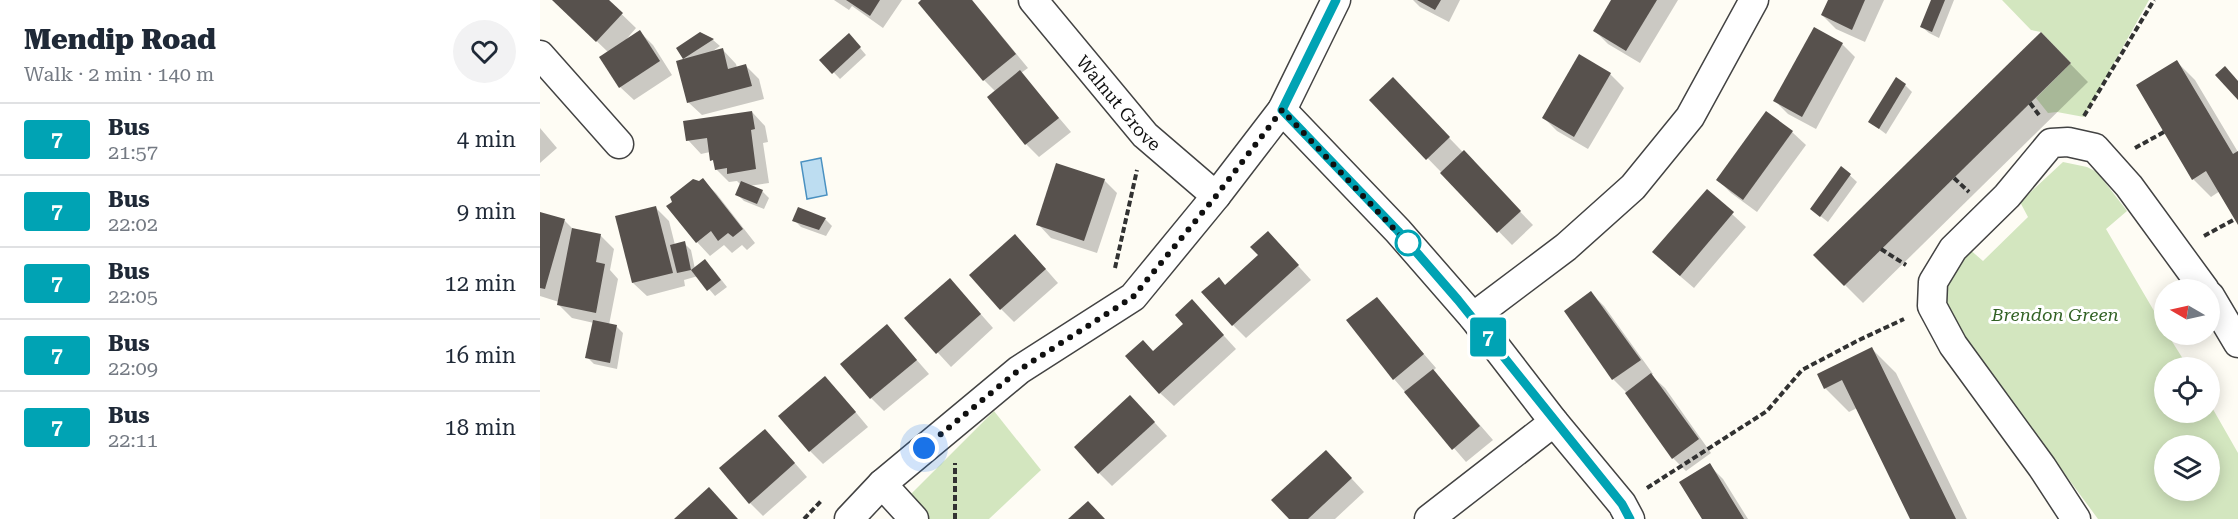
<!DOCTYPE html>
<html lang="en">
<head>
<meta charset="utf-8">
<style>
	:root { --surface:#fff; --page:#f2f2f3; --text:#1f2937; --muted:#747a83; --line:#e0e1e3 }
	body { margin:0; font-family:"Roboto Serif",serif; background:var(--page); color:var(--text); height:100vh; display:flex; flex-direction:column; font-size:22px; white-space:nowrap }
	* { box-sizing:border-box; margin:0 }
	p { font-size:20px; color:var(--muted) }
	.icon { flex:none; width:33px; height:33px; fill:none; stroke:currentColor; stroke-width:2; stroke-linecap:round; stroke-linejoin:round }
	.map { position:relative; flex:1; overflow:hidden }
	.details { display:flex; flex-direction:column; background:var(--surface); width:540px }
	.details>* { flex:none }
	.badge { padding:0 12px; border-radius:4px; font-size:21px; line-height:39px }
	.needle { width:39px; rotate:279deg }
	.controls { position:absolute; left:1614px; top:279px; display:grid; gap:12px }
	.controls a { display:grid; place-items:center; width:66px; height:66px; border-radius:50%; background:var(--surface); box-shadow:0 3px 15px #0003; font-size:30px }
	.you { position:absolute; width:30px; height:30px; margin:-15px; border:4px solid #fff; border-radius:50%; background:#1a73e8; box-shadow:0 0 0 9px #1a73e833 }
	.map>.badge { position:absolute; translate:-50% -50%; box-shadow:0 0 0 3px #fff }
	.round { display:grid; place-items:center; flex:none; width:63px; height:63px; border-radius:32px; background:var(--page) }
	.summary { display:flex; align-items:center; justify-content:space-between; height:102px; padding:0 24px }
	h1 { font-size:28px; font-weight:800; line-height:45px }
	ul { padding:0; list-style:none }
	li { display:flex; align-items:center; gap:18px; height:72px; padding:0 24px; border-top:2px solid var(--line) }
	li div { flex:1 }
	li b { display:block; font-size:22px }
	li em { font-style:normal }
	li .badge { min-width:66px; font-weight:700; text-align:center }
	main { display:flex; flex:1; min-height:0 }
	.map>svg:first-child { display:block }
</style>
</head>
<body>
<main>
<section class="details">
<div class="summary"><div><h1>Mendip Road</h1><p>Walk · 2 min · 140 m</p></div><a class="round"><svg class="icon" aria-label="heart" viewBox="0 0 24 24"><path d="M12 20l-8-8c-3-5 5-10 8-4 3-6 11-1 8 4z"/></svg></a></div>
<ul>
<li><span class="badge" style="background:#00a3b4;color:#fff">7</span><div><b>Bus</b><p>21:57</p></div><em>4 min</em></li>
<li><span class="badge" style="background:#00a3b4;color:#fff">7</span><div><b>Bus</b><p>22:02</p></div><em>9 min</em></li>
<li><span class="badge" style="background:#00a3b4;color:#fff">7</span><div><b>Bus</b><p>22:05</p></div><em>12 min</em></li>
<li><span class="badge" style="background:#00a3b4;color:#fff">7</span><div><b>Bus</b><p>22:09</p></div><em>16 min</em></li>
<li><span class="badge" style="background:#00a3b4;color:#fff">7</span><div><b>Bus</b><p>22:11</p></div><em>18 min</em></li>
</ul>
</section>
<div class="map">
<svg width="1698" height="519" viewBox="0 0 1698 519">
	<rect width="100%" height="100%" fill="#fefcf4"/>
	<g fill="#d3e6bf" fill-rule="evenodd">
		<polygon points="1462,0 1609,0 1544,117 1517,112 1508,113 1496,98 1531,63 1501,32 1491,30"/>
		<path d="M1523,162L1547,167L1557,172L1587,211L1566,229L1624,328V334L1628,335L1648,367L1624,368V412H1670V404L1698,453V519H1558L1409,317L1402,299L1405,282L1428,248L1443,261L1488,217L1480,202ZM1624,446H1670V490H1624Z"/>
		<polygon points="454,411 501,470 449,519 385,519 367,498"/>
	</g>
	<polygon fill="#bdddf1" stroke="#4a91c1" stroke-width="1.5" points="281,158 287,195 267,199 261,162"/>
	<g fill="#0003">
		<polygon points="14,0 67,0 96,28 84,42 100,32 113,45 132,75 94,100 80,87 68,52"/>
		<polygon points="294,0 362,0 343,28 312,6 309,10"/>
		<polygon points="383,0 432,0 488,68 481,73 531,132 499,157 486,144 456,92 444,80"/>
		<polygon points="873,0 920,0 909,22 880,7"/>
		<polygon points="1072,0 1138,0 1100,63 1068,44 1055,31"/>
		<polygon points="1289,0 1344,0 1325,42 1296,29 1282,15"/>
		<polygon points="1393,0 1414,0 1399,38 1389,33 1382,27"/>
		<polygon points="160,33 173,40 180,46 170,53 183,50 196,64 197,68 206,66 219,79 224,99 162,115 148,102 145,60 138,48"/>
		<polygon points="1501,34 1548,82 1323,303 1275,255"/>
		<polygon points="315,42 326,55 300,79 282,60"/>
		<polygon points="1302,44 1315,57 1276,129 1248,114 1235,101"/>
		<polygon points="1039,56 1070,74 1084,88 1048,149 1017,131 1003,117"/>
		<polygon points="1637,62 1655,80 1698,152 1698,222 1680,191 1671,197 1653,179"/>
		<polygon points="1365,85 1372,92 1346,134 1330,122"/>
		<polygon points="866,93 993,225 972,245 831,100"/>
		<polygon points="212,112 225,126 228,142 223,143 229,183 209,186 222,191 229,198 224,209 204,201 197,194 201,185 197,181 189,182 176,169 170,152 161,154 148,140"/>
		<polygon points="0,128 17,148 0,163"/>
		<polygon points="1252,132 1266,145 1217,212 1191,193 1178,180"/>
		<polygon points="1302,168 1317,182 1288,222 1279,215"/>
		<polygon points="162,180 176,193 215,243 207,250 202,245 192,253 184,245 170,256 157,242 159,182"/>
		<polygon points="564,180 577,193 557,253 511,238 498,224"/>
		<polygon points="1167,191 1206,227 1154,288 1127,265"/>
		<polygon points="115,207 129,221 135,245 144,243 151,250 155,269 172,268 187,287 175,296 158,276 144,280 145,286 107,296 93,283"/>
		<polygon points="0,214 25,221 34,230 61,236 74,249 70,270 78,279 69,325 76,326 83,333 77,369 54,364 47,357 54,323 32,318 19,305 19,302 0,296"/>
		<polygon points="285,219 292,226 286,236 261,227 254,220"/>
		<polygon points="741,247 771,280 706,338 693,325 686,286"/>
		<polygon points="488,249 518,283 474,322 461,309"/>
		<polygon points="1051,293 1064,306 1113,374 1111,375 1125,388 1171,453 1146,471 1133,458 1087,393 1073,379"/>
		<polygon points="423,294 453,328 411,367 366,318"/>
		<polygon points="836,299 896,368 893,371 953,440 926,462 854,379"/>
		<polygon points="665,315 696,349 634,406 620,393 614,352"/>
		<polygon points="347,326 389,374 344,411 331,398"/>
		<polygon points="1332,349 1356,373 1427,519 1371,519 1317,408 1309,412 1285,388"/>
		<polygon points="298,391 328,427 283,464 270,451"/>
		<polygon points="603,410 627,436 572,486 559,473"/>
		<polygon points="238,444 267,477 223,516 210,503"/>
		<polygon points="799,465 824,492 795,519 751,519"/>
		<polygon points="1169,465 1183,479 1208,519 1163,519"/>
	</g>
	<g fill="#57514d">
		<polygon points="12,0 69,0 83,13 56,42"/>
		<polygon points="306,0 340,0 330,16"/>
		<polygon points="381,0 432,0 476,54 443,81 378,3"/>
		<polygon points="877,0 901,0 895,10"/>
		<polygon points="1071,0 1117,0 1086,51 1053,31"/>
		<polygon points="1288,0 1325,0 1312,30 1281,15"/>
		<polygon points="1391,0 1405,0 1392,32 1380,27"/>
		<polygon points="1274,27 1303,43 1262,117 1233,101"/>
		<polygon points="100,30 120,61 79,88 59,57"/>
		<polygon points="160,32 174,39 143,59 183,48 188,69 206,64 212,86 147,103 136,61 143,59 136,48"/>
		<polygon points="1501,32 1531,63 1304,286 1273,255"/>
		<polygon points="309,33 321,47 292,74 279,60"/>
		<polygon points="1039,54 1071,73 1034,137 1002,118"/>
		<polygon points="1637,60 1693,154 1698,151 1698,225 1666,171 1652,180 1596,85"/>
		<polygon points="1685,66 1698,81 1698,100 1675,75"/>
		<polygon points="480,70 519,118 485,145 447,97"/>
		<polygon points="853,77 910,137 886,160 829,100"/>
		<polygon points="1356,77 1366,84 1339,129 1328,122"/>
		<polygon points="212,111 215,129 211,130 216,169 187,174 187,168 175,170 173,160 170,161 167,138 146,141 143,121"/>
		<polygon points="1226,111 1253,131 1203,200 1176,180"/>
		<polygon points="924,150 981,211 957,233 900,173"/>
		<polygon points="516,163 565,179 544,241 496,225"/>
		<polygon points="1301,166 1311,174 1280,217 1270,209"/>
		<polygon points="163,178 203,229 193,237 188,233 178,241 171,231 156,243 126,206 132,202 130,197 153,179 159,181"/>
		<polygon points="201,181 223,190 217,204 195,195"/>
		<polygon points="1167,189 1194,212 1140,276 1112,252"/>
		<polygon points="116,206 133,273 92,283 75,216"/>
		<polygon points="258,207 286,218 279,230 252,221"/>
		<polygon points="0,212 25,219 5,289 0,288"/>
		<polygon points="32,228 61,234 56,262 65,264 56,313 17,305"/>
		<polygon points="728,231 759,265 692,326 661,292 679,277 685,285 718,255 710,247"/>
		<polygon points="475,234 506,269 460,310 429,275"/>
		<polygon points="145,241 151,270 137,273 130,245"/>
		<polygon points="165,259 181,280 167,291 151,270"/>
		<polygon points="410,278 441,314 396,354 364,318"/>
		<polygon points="1051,291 1101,360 1072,380 1024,311"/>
		<polygon points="837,297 884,354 853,380 806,320"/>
		<polygon points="652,299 684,335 619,394 585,356 603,340 613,351 643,324 635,315"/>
		<polygon points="53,320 77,325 70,363 45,358"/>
		<polygon points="347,324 377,360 330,399 300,364"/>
		<polygon points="1332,347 1416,519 1370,519 1302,380 1284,389 1277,374"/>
		<polygon points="893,369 940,426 912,450 864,392"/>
		<polygon points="1111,373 1159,439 1132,459 1085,393"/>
		<polygon points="285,376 316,412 269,452 238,416"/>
		<polygon points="590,395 615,422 558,474 534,447"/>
		<polygon points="225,429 255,463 209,504 179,468"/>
		<polygon points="786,450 812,478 768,519 749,519 731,500"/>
		<polygon points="1170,463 1191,498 1204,519 1162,519 1139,482"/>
		<polygon points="169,487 198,519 134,519 146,508"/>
		<polygon points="548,501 565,519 528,519"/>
	</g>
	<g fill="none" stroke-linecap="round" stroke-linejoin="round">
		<g stroke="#434343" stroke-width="31">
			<g id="minor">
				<path id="s1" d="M493,0L605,135L676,196"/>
				<polyline points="0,55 79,144"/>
				<polyline points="742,110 858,231 933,317 1014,422 1082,504 1090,519"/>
				<polyline points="1670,296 1698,343"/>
				<polyline points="933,317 1026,247 1093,187 1150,117 1214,0"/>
				<polyline points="342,484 374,519"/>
				<polyline points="309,519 342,484 479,370 593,297 676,196 742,110 796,0"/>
				<polyline points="889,519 1014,422"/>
				<polyline points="1536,519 1502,467 1413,345 1392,306 1393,282 1413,249 1467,196 1511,143 1528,142 1555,148 1589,186 1665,290"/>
			</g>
		</g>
		<g stroke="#323232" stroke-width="4" stroke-dasharray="6 3" stroke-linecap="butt">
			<polyline points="1490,103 1499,115"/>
			<polyline points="1544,116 1614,0"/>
			<polyline points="1595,148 1624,132"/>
			<polyline points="1414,178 1429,192"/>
			<polyline points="1664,236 1695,219"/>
			<polyline points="1341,249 1366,265"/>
			<polyline points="575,268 597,170"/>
			<polyline points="1107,488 1227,411 1262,370 1319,340 1364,319"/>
			<polyline points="264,519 282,500"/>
			<polyline points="415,519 415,463"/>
		</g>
		<use href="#minor" stroke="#fff" stroke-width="28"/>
	</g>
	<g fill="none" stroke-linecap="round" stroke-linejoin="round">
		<g stroke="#fff" stroke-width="14">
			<polyline id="line" points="796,0 742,110 858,231 918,300 1082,504 1090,519"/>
		</g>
		<use href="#line" stroke="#00a3b4" stroke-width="9"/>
		<polyline stroke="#101010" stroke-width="6" stroke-dasharray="0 10.8" points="384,448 479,370 593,297 676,196 742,110 873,249 868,243"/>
	</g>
	<circle fill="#fff" stroke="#00a3b4" stroke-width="3" cx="868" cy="243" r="12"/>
	<g text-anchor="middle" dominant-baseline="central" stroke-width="6" stroke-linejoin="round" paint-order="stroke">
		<g font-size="18" fill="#101010" stroke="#fff">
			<text stroke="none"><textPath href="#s1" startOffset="134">Walnut Grove</textPath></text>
		</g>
		<g font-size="18" font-style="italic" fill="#326225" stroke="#fff">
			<text x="1515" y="314">Brendon Green</text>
		</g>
	</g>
</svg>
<div class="controls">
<a><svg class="needle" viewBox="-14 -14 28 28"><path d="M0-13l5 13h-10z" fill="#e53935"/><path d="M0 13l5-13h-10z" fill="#747a83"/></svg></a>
<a><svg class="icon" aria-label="locate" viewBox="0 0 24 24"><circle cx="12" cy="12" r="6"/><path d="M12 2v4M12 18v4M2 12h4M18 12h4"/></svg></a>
<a><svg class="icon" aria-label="layers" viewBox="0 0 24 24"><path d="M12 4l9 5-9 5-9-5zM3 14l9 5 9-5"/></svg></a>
</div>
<div class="you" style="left:384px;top:448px"></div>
<b class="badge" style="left:948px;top:337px;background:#00a3b4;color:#fff">7</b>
</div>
</main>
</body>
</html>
